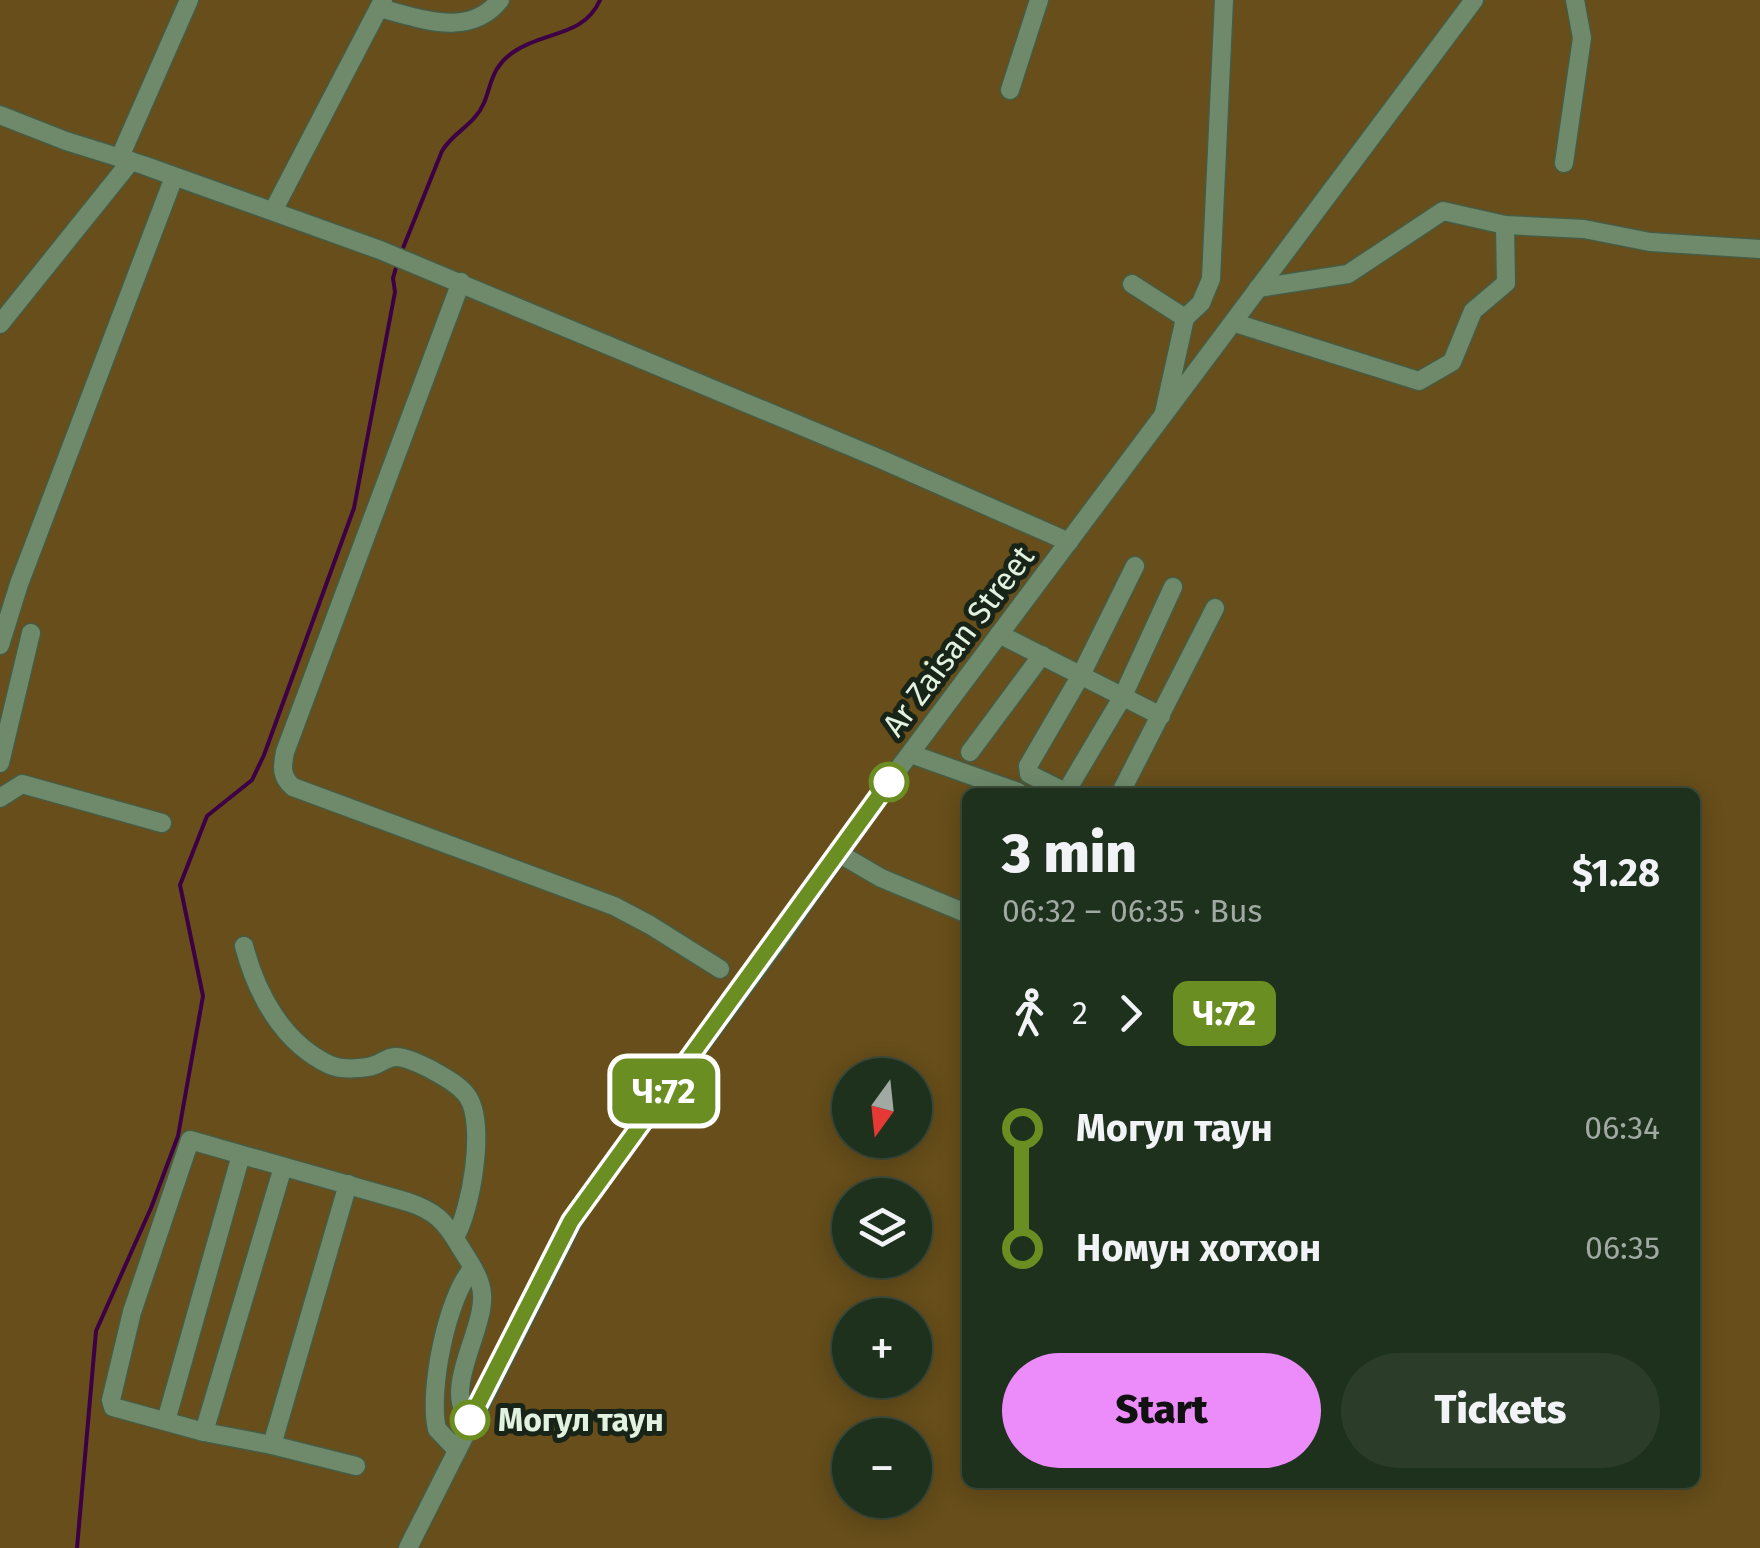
<!DOCTYPE html>
<html lang="en">
<head>
<meta charset="utf-8">
<style>
	:root { --surface:#1e311c; --page:#2b3d29; --text:#f1f3f6; --muted:#a1a9a3; --line:#3c4c3b; --accent:#ec8cfa }
	body { margin:0; font-family:"Fira Sans",sans-serif; background:var(--page); color:var(--text); height:100vh; display:flex; flex-direction:column; font-size:38px; white-space:nowrap }
	* { box-sizing:border-box; margin:0 }
	p { font-size:32px; color:var(--muted) }
	.icon { flex:none; width:55px; height:55px; fill:none; stroke:currentColor; stroke-width:2; stroke-linecap:round; stroke-linejoin:round }
	.map { position:relative; flex:1; overflow:hidden }
	.panel { position:absolute; left:962px; top:788px; width:738px; height:700px; display:flex; flex-direction:column; background:var(--surface); border-radius:15px; box-shadow:0 5px 25px #0003,0 0 0 2px var(--line) }
	.panel>* { flex:none }
	.badge { padding:0 20px; border-radius:15px; font-size:35px; line-height:65px }
	.needle { width:65px; rotate:195deg }
	.buttons { position:absolute; left:832px; top:1058px; display:grid; gap:20px }
	.buttons a { display:grid; place-items:center; width:100px; height:100px; border-radius:50%; background:var(--surface); box-shadow:0 5px 25px #0003,0 0 0 2px var(--line); font-size:50px }
	.map>.badge { position:absolute; translate:-50% -50%; box-shadow:0 0 0 5px #fff }
	.legs { display:flex; align-items:center; gap:15px; height:110px; padding:0 40px; font-size:32px }
	.legs p { margin-inline-start:auto }
	.overview { display:flex; align-items:center; justify-content:space-between; height:170px; padding:0 40px }
	h1 { font-size:55px; font-weight:800; line-height:75px }
	.button { display:flex; gap:20px; margin-top:auto; padding:20px 40px }
	.button a { flex:1; height:115px; border-radius:60px; background:var(--accent); color:#111; font-size:40px; font-weight:800; line-height:115px; text-align:center }
	.button a+a { background:var(--page); color:var(--text) }
	ul { padding:0 40px; list-style:none }
	li { display:flex; align-items:center; gap:35px; height:120px; font-size:38px }
	li i { display:grid; place-items:center; width:15px; height:100%; margin:0 12px; background:currentColor }
	li i::after { content:''; width:25px; height:25px; margin:-12px; border:8px solid; border-radius:50%; background:var(--surface) }
	li p { margin-inline-start:auto }
	li:first-child i { background:linear-gradient(#0000 50%,currentColor 0) }
	li:last-child i { background:linear-gradient(currentColor 50%,#0000 0) }
	.map>svg:first-child { display:block }
</style>
</head>
<body>
<div class="map">
<svg width="1760" height="1548" viewBox="0 0 1760 1548">
	<rect width="100%" height="100%" fill="#284126"/>
	<path fill="#674e1a" fill-rule="evenodd" d="M0,0H1760V1548H0ZM968,792H1695V1482H968ZM850,1075H915V1140H850ZM850,1195H915V1260H850ZM850,1315H915V1380H850ZM850,1435H915V1500H850Z"/>
	<g fill="none" stroke-linecap="round" stroke-linejoin="round">
		<g stroke="#3d0046" stroke-width="4">
			<path d="M401,253L442,151C451,136 464,130 475,117C494,96 484,71 515,51C544,31 584,37 600,0"/>
			<polyline points="77,1548 96,1331 151,1208 178,1136 203,996 180,885 207,816 252,780 264,755 354,508 395,292 393,278 398,261"/>
		</g>
		<g stroke="#465c44" stroke-width="21">
			<g id="minor">
				<path d="M379,8C420,18 469,39 500,0"/>
				<polyline points="1010,90 1039,0"/>
				<polyline points="0,115 66,141 143,165 380,250 878,458 1069,542"/>
				<polyline points="120,157 189,0"/>
				<polyline points="1564,163 1582,38 1575,0"/>
				<polyline points="273,211 383,0"/>
				<path d="M461,282L285,752C282,767 281,777 293,787L614,906L650,925L720,969"/>
				<polyline points="1132,284 1185,318 1164,413"/>
				<polyline points="1258,288 1348,274 1443,211 1505,225 1584,229 1650,242 1760,249"/>
				<polyline points="1185,318 1201,303 1211,279 1224,0"/>
				<polyline points="1235,323 1419,381 1452,362 1473,311 1506,283 1505,225"/>
				<polyline points="0,324 131,161"/>
				<polyline points="999,634 1161,716"/>
				<polyline points="0,645 19,584 174,177"/>
				<polyline points="970,752 1042,655"/>
				<polyline points="911,754 1018,792"/>
				<polyline points="0,763 31,633"/>
				<polyline points="1065,792 1029,774 1028,766 1081,675 1135,566"/>
				<polyline points="1066,792 1123,696 1173,587"/>
				<polyline points="1121,792 1215,608"/>
				<polyline points="0,798 22,784 162,823"/>
				<polyline points="840,854 881,878 968,914"/>
				<path d="M244,946C257,995 283,1043 330,1065C341,1070 364,1069 375,1065C383,1062 388,1057 396,1057C407,1057 422,1065 432,1070C444,1077 460,1085 468,1097C486,1125 471,1211 455,1237"/>
				<polyline points="166,1421 241,1155"/>
				<polyline points="204,1432 283,1167"/>
				<polyline points="272,1445 348,1184"/>
				<path d="M456,1449L437,1429C428,1392 447,1296 473,1268"/>
				<path d="M356,1466L272,1445L204,1432L113,1407L111,1400L132,1312L190,1140L408,1202C435,1211 445,1221 459,1245C468,1260 481,1277 482,1294C485,1331 441,1390 470,1420"/>
				<polyline points="408,1548 579,1209 778,940 882,791 1474,0"/>
			</g>
		</g>
		<use href="#minor" stroke="#6e8a6b" stroke-width="18"/>
	</g>
	<g fill="none" stroke-linecap="round" stroke-linejoin="round">
		<g stroke="#fff" stroke-width="22">
			<polyline id="line-1" points="470,1420 571,1221 889,782"/>
		</g>
		<use href="#line-1" stroke="#6b8e23" stroke-width="15"/>
	</g>
	<g fill="#fff" stroke="#6b8e23" stroke-width="5">
		<circle cx="889" cy="782" r="18"/>
		<circle cx="470" cy="1420" r="18"/>
	</g>
	<g text-anchor="middle" dominant-baseline="central" stroke-width="10" stroke-linejoin="round" paint-order="stroke">
		<g font-size="32" fill="#e2f2e0" stroke="#192418">
			<text transform="translate(958 641) rotate(-53)">Ar Zaisan Street</text>
		</g>
		<g font-size="32" font-weight="bold" fill="#e2f2e0" stroke="#192418" text-anchor="start">
			<text x="498" y="1420">Могул таун</text>
		</g>
	</g>
</svg>
<div class="buttons">
<a><svg class="needle" viewBox="-14 -14 28 28"><path d="M0-13l5 13h-10z" fill="#e53935"/><path d="M0 13l5-13h-10z" fill="#a1a9a3"/></svg></a>
<a><svg class="icon" aria-label="layers" viewBox="0 0 24 24"><path d="M12 4l9 5-9 5-9-5zM3 14l9 5 9-5"/></svg></a>
<a>+</a>
<a>−</a>
</div>
<b class="badge" style="left:664px;top:1091px;background:#6b8e23;color:#fff">Ч:72</b>
<section class="panel">
<div class="overview"><div><h1>3 min</h1><p>06:32 – 06:35 · Bus</p></div><b>$1.28</b></div>
<div class="legs"><svg class="icon" aria-label="walk" viewBox="0 0 24 24"><circle cx="13" cy="4" r="2"/><path d="M13 8l-2 6 4 7M11 14l-3 7M7 12l3-4h3l4 4"/></svg>2<svg class="icon" aria-label="forward" viewBox="0 0 24 24"><path d="M9 5l7 7-7 7"/></svg><b class="badge" style="background:#6b8e23;color:#fff">Ч:72</b></div>
<ul>
<li><i style="color:#6b8e23"></i><b>Могул таун</b><p>06:34</p></li>
<li><i style="color:#6b8e23"></i><b>Номун хотхон</b><p>06:35</p></li>
</ul>
<div class="button"><a>Start</a><a>Tickets</a></div>
</section>
</div>
</body>
</html>
